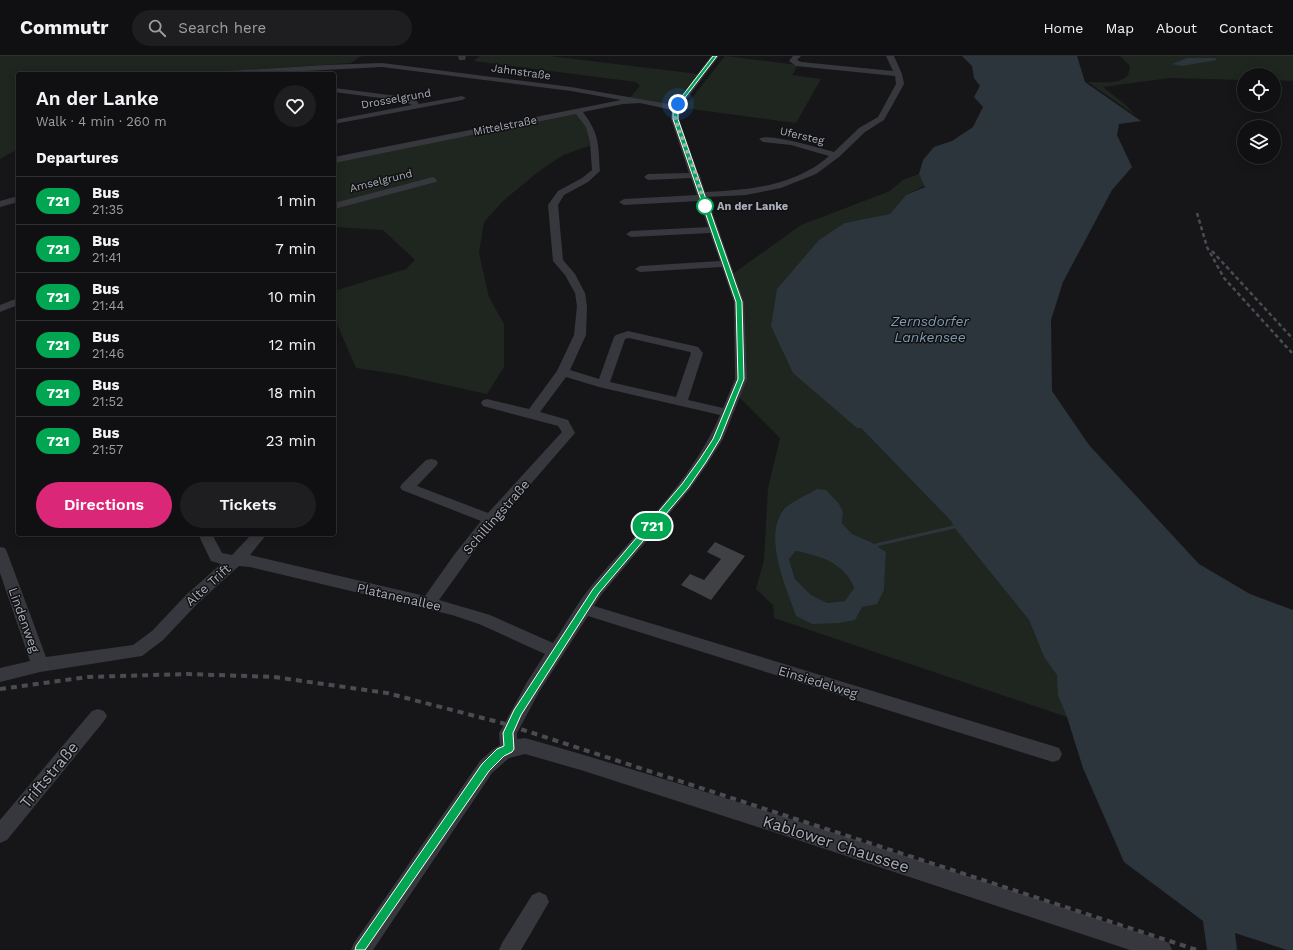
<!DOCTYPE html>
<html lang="en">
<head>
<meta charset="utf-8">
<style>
	:root { --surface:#101012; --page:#1e1e20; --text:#f1f3f6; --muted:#9c9d9f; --line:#303032; --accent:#db2777 }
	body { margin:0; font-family:"Work Sans",sans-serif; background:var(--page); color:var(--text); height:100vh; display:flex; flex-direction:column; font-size:15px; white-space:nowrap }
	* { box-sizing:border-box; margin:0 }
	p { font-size:13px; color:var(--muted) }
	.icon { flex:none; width:22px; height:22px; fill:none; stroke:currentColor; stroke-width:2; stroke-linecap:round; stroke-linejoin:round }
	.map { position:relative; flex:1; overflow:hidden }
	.details { position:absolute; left:16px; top:16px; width:320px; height:464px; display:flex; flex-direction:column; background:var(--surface); border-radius:4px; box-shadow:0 2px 10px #0003,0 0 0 1px var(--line) }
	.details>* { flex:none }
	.badge { padding:0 8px; border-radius:13px; font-size:14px; line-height:26px }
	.controls { position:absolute; left:1237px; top:12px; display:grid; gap:8px }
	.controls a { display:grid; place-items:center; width:44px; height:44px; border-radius:50%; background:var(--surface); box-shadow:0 2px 10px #0003,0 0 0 1px var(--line); font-size:20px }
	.you { position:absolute; width:20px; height:20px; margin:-10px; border:3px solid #fff; border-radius:50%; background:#1a73e8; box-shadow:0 0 0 6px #1a73e833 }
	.map>.badge { position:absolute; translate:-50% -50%; box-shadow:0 0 0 2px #fff }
	h2 { padding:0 20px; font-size:15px; line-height:36px }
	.round { display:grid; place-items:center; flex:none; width:42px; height:42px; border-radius:21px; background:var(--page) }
	.summary { display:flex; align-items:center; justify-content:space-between; height:68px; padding:0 20px }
	h1 { font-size:19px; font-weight:600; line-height:30px }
	.cta { display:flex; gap:8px; margin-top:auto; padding:8px 20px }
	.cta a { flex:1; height:46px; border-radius:24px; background:var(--accent); color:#fff; font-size:16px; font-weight:600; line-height:46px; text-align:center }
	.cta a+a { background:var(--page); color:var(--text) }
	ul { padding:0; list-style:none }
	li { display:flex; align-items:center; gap:12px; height:48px; padding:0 20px; border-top:1px solid var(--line) }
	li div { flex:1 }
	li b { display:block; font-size:15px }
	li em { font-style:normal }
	li .badge { min-width:44px; font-weight:700; text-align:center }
	header { display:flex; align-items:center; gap:24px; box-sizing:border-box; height:56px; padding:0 20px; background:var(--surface); border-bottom:1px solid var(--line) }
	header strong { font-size:19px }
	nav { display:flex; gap:22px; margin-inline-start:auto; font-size:14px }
	.search { width:280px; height:36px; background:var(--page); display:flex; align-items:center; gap:10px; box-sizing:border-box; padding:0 14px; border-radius:22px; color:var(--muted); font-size:15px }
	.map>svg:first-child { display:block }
</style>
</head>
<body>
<header>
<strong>Commutr</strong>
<div class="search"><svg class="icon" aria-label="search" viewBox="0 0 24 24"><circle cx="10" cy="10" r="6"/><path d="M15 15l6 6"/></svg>Search here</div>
<nav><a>Home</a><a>Map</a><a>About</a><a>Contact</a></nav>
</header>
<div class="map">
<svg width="1293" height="894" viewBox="0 0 1293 894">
	<rect width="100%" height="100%" fill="#161618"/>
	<g fill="#1e261f" fill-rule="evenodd">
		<polygon points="0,0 361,0 351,7 189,18 18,18 18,93 0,103"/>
		<polygon points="480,0 550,0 698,18 672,50 629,43 640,30 636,26 474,5"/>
		<polygon points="725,0 798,9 792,19 821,23 796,67 684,52"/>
		<path d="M1120,0H1293V25L1274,24V19H1244V24L1170,22L1103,31L1127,50L1135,59L1088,26C1098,26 1122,29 1128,19C1129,17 1129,13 1130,10Z"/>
		<polygon points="577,57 587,72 592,89 563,99 538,116 503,145 484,166 479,197 489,241 504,268 504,311 487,338 396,318 356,312 334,261 334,235 406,213 415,204 383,174 334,171 334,106"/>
		<path d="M919,118L926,129L906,139L890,159L845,167L861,372L951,465L1029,564L1044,601L1058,619V640L1067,661L774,562L773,549L756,533L764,504L768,432L780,382L738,340L734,217L801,169L890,135L903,124ZM817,433L843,456L842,467L852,478L871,486L886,496L884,534L862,551L812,568L796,560C786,531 763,482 783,453C788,448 810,437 817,433Z"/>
		<path d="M796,495C820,500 845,507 854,532L845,545L827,547L811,539L795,523L789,503Z"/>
	</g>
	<g fill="#2c353c" fill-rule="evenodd">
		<polygon points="962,0 1077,0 1085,26 1141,65 1119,68 1117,79 1132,111 1112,134 1063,226 1051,264 1052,335 1089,389 1199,508 1250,538 1293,554 1293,894 1287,894 1235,877 1237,894 1207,894 1203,865 1124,806 1083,712 1067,661 1058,640 1057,619 1044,601 1029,564 954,471 951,465 861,372 857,372 793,317 771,270 777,233 819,184 845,167 890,158 906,139 925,131 919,118 923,104 934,91 952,85 973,71 983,51 974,41 980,30 974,22 972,10"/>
		<polygon points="1187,2 1215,2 1217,4 1182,10 1172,8"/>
		<path d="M817,433L826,434L839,448L843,456L842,467L852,478L871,486L886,496L884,534L877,548L862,551L855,564L839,567L812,568L796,560C786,531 763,482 783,454C787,448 810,437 817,433ZM796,495C820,500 845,507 854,532L845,545L827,547L811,539L795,523L789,503Z"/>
	</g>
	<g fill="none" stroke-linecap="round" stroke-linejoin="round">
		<polyline stroke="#2c353c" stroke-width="3" points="876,489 954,471"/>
	</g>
	<polygon fill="#404145" points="715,486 745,500 711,544 681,529 690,518 704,524 721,503 707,496"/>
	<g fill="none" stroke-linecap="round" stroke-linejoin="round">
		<g fill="#37383d" fill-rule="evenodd">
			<polygon points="458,0 466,0 465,4 459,4"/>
			<path d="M711,0H719L680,52L679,63L698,117L700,119V120L705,136C741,134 777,132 809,114C816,111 823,105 829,100L791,89L763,86L759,83C767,76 822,93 834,96L859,72L878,61L896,28L895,20L796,10L789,5L793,0H801L797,4L801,6L893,15L886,0H894L902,18L904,28L884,64L865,76L839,101L816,118L781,132L746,139L707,141L744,246L747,323L723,383L708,407L690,433L601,539L594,550L1053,690L1059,692L1062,698L1059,704L1053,706L588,560L539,636L517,677V683L525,682C739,743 950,815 1162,884L1169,887L1172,894H1130L795,783L584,715L525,698L509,702L492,717L373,894H351L354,887L480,705L492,694L500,689L499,677L502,672L527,626L545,598L479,568L452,559L250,511L239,510L198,547L163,584L142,600L40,616L0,626V612L30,605L0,517V491L5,492L7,496L46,601L133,589L152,575L187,538L221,508L211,505L198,478H212L222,497L232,499L252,478H267L250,499L425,540L454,499L481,465L402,434L400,431L402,428L426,404L431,403L436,404L438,407L436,410L417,430L488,457L562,376L558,370L483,350L481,347L483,344L487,343L529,353L557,315L574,279L577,250L575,237L565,219L553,205L548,149L558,135L582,122L592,114L590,86L586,71L576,58L334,107V101L621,44L571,35L382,11L249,18H211L212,16L325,9L382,7L571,31L674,49ZM640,47L672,54L671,63L689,117L648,118L644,121L648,124L691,122L697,139L624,143L619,146L624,149L699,145L708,171L631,175L626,178L631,181L710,177L720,205L640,210L635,213L640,216L722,211L734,246L735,323L723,352L688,344L703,297L698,291L694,290L628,275L616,279L614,281L599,323L570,314L586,279L587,250L585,237L575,218L563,204L558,149L564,139L588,126L600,115C598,88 600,79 583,56L623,48ZM629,282L690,296L691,297L676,341L610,326L625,283ZM566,321L599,331L720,359C692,425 637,475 592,529C577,547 566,568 553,587L490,559L439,544L482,484L575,377L568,364L540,356Z"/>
			<polygon points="334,32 405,41 416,44 419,48 462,40 466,42 462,44 334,68 334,64 412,49 404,45 334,36"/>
			<polygon points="433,121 437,124 436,126 334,153 334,147"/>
			<polygon points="18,140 18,146 0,151 0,145"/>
			<polygon points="18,242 18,249 0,256 0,249"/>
			<polygon points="98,653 104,655 107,660 104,665 7,784 0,787 0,764 92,655"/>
			<polygon points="539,836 546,839 549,846 521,894 499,894 502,887 532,839"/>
		</g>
		<g stroke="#4a4c52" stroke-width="2.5" stroke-dasharray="4 3" stroke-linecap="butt">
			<polyline points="1197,157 1207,191 1224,222 1293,298"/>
			<polyline points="1212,195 1293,283"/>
		</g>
		<polyline stroke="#4a4c52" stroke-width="4" stroke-dasharray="6 5" stroke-linecap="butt" points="0,633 88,621 188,618 274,621 387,637 502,667 1197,894"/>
	</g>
	<polygon fill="#00a651" stroke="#fff" points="713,0 717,0 680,48 678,52 678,63 742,246 744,323 720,383 706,406 688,432 599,537 521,659 513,677 514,693 512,696 504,700 489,715 365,894 355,894 356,890 482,708 497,693 504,690 503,677 514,654 593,533 682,428 700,403 713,383 738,323 736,246 673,63 673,52 676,48"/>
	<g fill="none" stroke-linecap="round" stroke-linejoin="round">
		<polyline stroke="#a8adb8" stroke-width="4" stroke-dasharray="0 7.2" points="678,48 676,52 675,63 696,119 705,150"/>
	</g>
	<circle fill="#fff" stroke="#00a651" stroke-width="2" cx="705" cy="150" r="8"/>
	<g text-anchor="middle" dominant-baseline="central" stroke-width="3" stroke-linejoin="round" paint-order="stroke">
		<g font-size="11" fill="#a8adb8" stroke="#111113">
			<text transform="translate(521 16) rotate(8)">Jahnstraße</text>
			<text transform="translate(396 43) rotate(-10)">Drosselgrund</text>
			<text transform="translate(505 70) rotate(-11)">Mittelstraße</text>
			<text transform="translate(802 80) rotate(13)">Ufersteg</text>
			<text transform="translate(381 125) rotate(-14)">Amselgrund</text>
		</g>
		<g font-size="11" font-weight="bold" fill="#a8adb8" stroke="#111113" text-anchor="start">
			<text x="717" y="150">An der Lanke</text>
		</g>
		<g font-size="13" fill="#a8adb8" stroke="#111113">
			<text transform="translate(496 461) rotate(-49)">Schillingstraße</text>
			<text transform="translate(208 529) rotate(-42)">Alte Trift</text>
			<text transform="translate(399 541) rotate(13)">Platanenallee</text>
			<text transform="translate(24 564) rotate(70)">Lindenweg</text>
			<text transform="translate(818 626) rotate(17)">Einsiedelweg</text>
		</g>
		<g font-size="14" font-style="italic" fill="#7f9bb3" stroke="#111113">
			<text x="930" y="265">Zernsdorfer<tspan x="930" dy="16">Lankensee</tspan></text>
		</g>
		<g font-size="16" fill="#a8adb8" stroke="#111113">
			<text transform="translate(49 719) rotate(-50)">Triftstraße</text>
			<text transform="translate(836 788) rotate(18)">Kablower Chaussee</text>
		</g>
	</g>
</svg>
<div class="controls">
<a><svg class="icon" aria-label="locate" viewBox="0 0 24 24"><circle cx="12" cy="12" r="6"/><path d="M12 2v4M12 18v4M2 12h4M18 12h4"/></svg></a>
<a><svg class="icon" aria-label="layers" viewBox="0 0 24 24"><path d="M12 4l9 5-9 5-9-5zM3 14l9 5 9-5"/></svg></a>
</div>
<div class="you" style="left:678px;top:48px"></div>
<b class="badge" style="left:652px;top:470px;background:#00a651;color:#fff">721</b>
<section class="details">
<div class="summary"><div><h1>An der Lanke</h1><p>Walk · 4 min · 260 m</p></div><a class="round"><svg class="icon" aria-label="heart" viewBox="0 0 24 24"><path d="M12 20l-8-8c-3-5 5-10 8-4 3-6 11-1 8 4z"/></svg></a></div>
<h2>Departures</h2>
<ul>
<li><span class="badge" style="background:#00a651;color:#fff">721</span><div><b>Bus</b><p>21:35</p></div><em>1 min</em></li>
<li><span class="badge" style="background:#00a651;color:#fff">721</span><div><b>Bus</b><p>21:41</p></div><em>7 min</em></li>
<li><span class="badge" style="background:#00a651;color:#fff">721</span><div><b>Bus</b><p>21:44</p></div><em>10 min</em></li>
<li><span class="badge" style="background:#00a651;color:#fff">721</span><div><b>Bus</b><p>21:46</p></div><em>12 min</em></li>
<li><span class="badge" style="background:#00a651;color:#fff">721</span><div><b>Bus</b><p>21:52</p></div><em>18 min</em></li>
<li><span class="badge" style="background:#00a651;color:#fff">721</span><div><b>Bus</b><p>21:57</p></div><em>23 min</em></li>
</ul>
<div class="cta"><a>Directions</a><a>Tickets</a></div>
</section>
</div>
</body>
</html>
